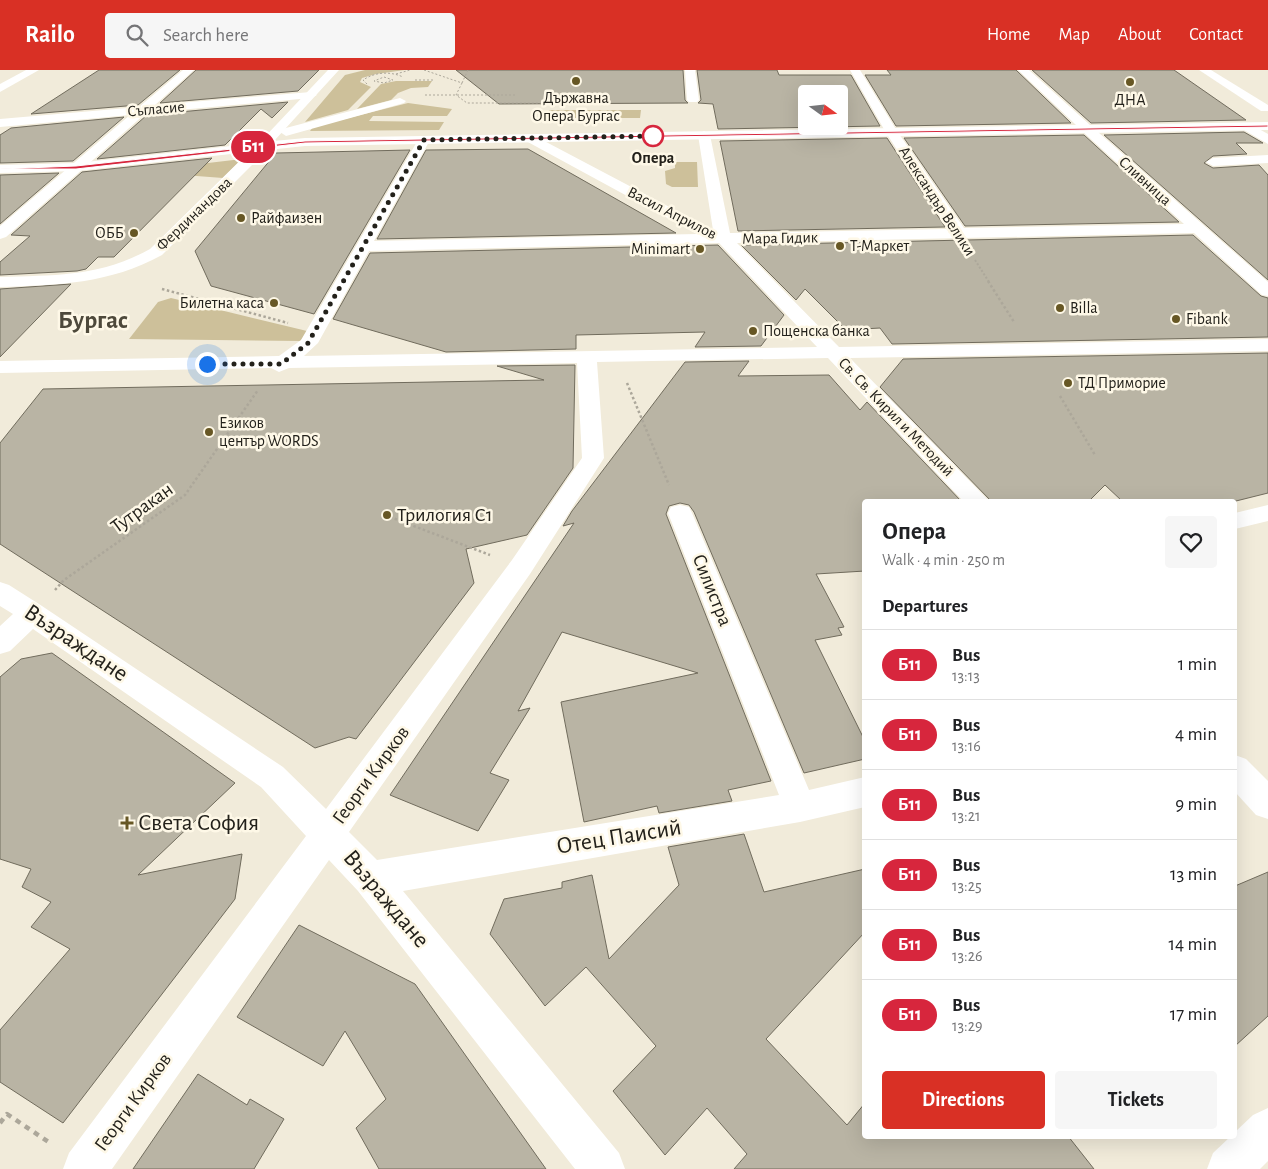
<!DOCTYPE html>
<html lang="en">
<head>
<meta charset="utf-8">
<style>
	:root { --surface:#fff; --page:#f6f6f6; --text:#202124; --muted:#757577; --line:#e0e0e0; --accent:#d93025 }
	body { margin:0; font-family:"Alegreya Sans",sans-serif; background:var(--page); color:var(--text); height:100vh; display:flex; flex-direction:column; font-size:19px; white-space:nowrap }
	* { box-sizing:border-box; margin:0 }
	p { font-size:16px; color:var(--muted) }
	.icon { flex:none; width:28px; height:28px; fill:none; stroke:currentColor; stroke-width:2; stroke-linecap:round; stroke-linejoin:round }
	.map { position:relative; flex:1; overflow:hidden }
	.panel { position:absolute; left:862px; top:429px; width:375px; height:640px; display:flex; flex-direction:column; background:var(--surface); border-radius:5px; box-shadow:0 5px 20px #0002 }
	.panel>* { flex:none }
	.badge { padding:0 10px; border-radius:16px; font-size:18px; line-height:32px }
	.needle { width:32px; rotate:105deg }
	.fabs { position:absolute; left:798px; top:15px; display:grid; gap:10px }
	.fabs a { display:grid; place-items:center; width:50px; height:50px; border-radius:5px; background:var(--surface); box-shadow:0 5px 20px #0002; font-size:25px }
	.you { position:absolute; width:25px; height:25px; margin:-12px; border:4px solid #fff; border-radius:50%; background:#1a73e8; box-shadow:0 0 0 8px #1a73e833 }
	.map>.badge { position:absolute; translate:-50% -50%; box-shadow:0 0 0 2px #fff }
	h2 { padding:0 20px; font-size:19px; line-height:45px }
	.round { display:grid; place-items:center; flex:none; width:52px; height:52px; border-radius:5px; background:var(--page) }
	.overview { display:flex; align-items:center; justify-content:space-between; height:85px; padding:0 20px }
	h1 { font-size:24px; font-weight:700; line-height:38px }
	.button { display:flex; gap:10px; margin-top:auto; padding:10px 20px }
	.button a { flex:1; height:58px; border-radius:5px; background:var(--accent); color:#fff; font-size:20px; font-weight:700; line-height:58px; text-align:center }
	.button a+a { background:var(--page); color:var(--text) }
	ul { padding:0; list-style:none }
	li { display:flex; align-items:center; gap:15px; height:70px; padding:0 20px; border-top:1px solid var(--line) }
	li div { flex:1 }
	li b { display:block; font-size:19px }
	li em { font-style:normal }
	li .badge { min-width:55px; font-weight:700; text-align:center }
	header { display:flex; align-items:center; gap:30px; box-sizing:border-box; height:70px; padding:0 25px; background:var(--accent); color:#fff }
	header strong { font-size:24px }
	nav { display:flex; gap:28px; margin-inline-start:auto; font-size:18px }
	.search { width:350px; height:45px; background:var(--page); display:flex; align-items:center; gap:12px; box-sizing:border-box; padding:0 18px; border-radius:5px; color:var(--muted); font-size:19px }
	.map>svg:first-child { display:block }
</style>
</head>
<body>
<header>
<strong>Railo</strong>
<div class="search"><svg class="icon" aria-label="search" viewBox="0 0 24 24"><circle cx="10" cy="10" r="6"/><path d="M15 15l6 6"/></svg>Search here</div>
<nav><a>Home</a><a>Map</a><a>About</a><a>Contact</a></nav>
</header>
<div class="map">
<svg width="1268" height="1099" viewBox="0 0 1268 1099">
	<rect width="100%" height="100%" fill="#f1ebda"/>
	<g fill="#cdc09a">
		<polygon points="365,0 405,0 376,4 362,8 360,12 371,17 348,40 305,52 345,5"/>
		<polygon points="396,11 432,11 428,17 411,18 398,23 391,30 357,39 381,14"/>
		<polygon points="408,33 452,39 447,46 373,46 369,51 444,52 439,60 310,61 313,57"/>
		<polygon points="549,40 641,40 640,48 547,48"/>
		<polygon points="242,89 223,108 170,104 191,95"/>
		<polygon points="675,92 697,92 698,117 672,117 666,114 665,101 675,98"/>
		<polygon points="171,228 307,261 301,271 129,269 158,232"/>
	</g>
	<g fill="#b9b4a4" stroke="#716c5d" fill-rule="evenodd">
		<polygon points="99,0 180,0 138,35 31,44"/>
		<polygon points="196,0 319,0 298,21 160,33"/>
		<polygon points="456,0 683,0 685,30 688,33 499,34"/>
		<path d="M697,0H777L779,5H851L880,56L718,59L713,34L698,33L701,30ZM806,24H839V56H806Z"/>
		<polygon points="887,0 1016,0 1071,53 896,56 865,5 891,5"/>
		<polygon points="1032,0 1174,0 1246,50 1091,53"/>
		<polygon points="288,32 272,48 261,39 225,75 97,89 147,45"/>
		<polygon points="124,47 73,91 0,93 0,65 11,58"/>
		<polygon points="1244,62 1263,73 1236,73 1247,84 1213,86 1204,93 1213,98 1259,95 1268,105 1268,210 1104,65"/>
		<polygon points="1084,65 1179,152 965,156 904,68"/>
		<polygon points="887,68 945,157 738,161 720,71"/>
		<polygon points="528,79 676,163 377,169 426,80"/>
		<polygon points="410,80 314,244 211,216 195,181 276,83"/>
		<polygon points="212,88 114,187 98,187 86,199 77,201 0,205 0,192 30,166 11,165 82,102"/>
		<polygon points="59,103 0,154 0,105"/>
		<polygon points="1193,165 1261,226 1268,228 1268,267 892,274 880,258 846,260 805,219 796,230 741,175"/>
		<polygon points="718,175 784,245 761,276 695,277 705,262 576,265 576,279 446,282 333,249 370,183"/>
		<polygon points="71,214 0,287 0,219"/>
		<polygon points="1268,283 1268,423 1236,431 1122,431 1105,415 1089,431 991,431 880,317 903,289"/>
		<polygon points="749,291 738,306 829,305 860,340 867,332 961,431 865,431 865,501 816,504 844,557 838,558 842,565 815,570 865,671 865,689 804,703 694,442 689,435 680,433 669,436 666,444 771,711 728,720 732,731 659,743 657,736 584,752 561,632 698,603 562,562 518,641 530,638 490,703 509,710 478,761 390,725 574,453 563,456 572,441 685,292"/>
		<polygon points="575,295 573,398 527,465 466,479 474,513 356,669 349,667 315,678 0,474 0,373 43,319 544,310 497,296"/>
		<polygon points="52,583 235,713 138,805 242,784 235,829 63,1053 0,1012 0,960 70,879 31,857 51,832 22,817 31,799 0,789 0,607 21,589"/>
		<polygon points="744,764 764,822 865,799 865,862 766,969 847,1055 865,1033 865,1066 1068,1066 1094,1099 734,1099 747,1084 707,1038 665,1085 613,1021 656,976 586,897 545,936 490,864 504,829 562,818 562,812 592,805 609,889 679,815 668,777"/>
		<polygon points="1268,802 1268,946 1235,976 1235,816"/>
		<polygon points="299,855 415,914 546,1099 379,1099 356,1058 386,1029 345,961 323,996 237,947"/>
		<polygon points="198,1004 247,1035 250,1029 284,1049 254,1099 133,1099"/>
	</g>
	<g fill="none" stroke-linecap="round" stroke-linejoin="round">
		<g stroke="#aca79a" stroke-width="1" stroke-dasharray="2 2" stroke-linecap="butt">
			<polyline points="424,0 462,13 456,25 467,33 554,33"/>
			<polyline points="396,4 410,0"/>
			<polygon points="384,7 393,10 384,13 374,11"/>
			<polyline points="415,10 434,10"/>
			<polyline points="462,13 468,0"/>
			<path d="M367,14L363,10C375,2 390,1 403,7"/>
			<polyline points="425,25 515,25"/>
		</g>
		<polyline stroke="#aca79a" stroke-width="2" stroke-dasharray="2 2" stroke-linecap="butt" points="975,190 989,212"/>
		<g stroke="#aca79a" stroke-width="2.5" stroke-dasharray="2.5 2.5" stroke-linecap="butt">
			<polyline points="988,211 1014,252"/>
			<polyline points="162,219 288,253"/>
			<polyline points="627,313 669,415"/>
			<polyline points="1060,326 1095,385"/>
			<polyline points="390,447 490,485"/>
			<polyline points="55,520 64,510 185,425 258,320"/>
		</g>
		<polyline stroke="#aca79a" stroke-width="4.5" stroke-dasharray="5.5 5.5" stroke-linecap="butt" points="0,1053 7,1044 50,1073"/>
		<g fill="#fff" fill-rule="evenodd">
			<polygon points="26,0 39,0 0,22 0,14"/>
			<polygon points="183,0 194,0 155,35 311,22 317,25 311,28 146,43 6,167 0,169 0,156 130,45 0,57 0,49 139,37"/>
			<polygon points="685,0 695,0 699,30 697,32 689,32 687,30"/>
			<path d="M850,0H860L897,61L964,158L1184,154L1082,61L1080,58L1082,55H1090L1268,212V226L1262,225L1194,163L737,173L839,277L1268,269V281L850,288L989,431H963L828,288L597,292L604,388L530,504L349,762L377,790L779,725L668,443L671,437L680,435L689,437L692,443L809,720L865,707V737L800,752L403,821L619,1083L625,1099H575L358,821L329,790L112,1099H63L69,1083L306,766L261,717L33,559L10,581L0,584V556L13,544L0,536V512L9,515L42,536L283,697L326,739L512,490L582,388L577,293L289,298L279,302L271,298L0,303V291L279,286L301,270L418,70L424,66L430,70L374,171L697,164L526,71L525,68L531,64L713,160L698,65L704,61L710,65L730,163L948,159L885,61ZM719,173L817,277L304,286L318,273L369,181Z"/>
			<polygon points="1199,0 1211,0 1268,35 1268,41 1261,41"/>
			<polygon points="400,28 406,31 404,33 286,66 280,62 282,59"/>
			<polygon points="1248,53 1268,64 1268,74 1244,60 1242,57 1244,54"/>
			<path d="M264,71L269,72L270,75L269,78L162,185C110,214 57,215 0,217V207C57,205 99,207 150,179L259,72Z"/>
			<polygon points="1268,85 1268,93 1213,96 1206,92 1213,88"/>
			<polygon points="1268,435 1268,451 1235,459 1235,443"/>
			<polygon points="1235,685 1246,689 1268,711 1268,749 1256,745 1235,722"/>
			<polygon points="1268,1038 1268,1091 1260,1099 1207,1099 1213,1083 1231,1066 1235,1066 1235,1062 1253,1045"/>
		</g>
		<polygon fill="#fff" fill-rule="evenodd" points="328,0 339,0 274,71 305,68 1076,55 1018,0 1029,0 1090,55 1268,52 1268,60 305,76 77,101 0,103 0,95 77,93 259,73"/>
	</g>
	<polygon fill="#d7263d" stroke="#fff" points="1268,55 1268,57 305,73 76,99 0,99 76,96 305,71"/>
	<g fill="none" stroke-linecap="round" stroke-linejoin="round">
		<polyline stroke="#23211b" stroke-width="5" stroke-dasharray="0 9" points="207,294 281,294 308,273 424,70 653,66"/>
	</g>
	<g fill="#675724" stroke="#fef8e7" stroke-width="2">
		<circle cx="576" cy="11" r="5"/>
		<circle cx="1130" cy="12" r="5"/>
		<circle cx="241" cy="148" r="5"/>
		<circle cx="134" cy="163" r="5"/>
		<circle cx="840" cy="176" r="5"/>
		<circle cx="700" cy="179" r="5"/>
		<circle cx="274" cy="233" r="5"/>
		<circle cx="1060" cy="238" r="5"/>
		<circle cx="1176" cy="249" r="5"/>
		<circle cx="753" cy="261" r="5"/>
		<circle cx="1068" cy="313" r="5"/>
		<circle cx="209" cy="362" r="5"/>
		<circle cx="387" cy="445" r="5"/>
		<path d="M124.5 745.5h5v5h5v5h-5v5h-5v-5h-5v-5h5z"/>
	</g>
	<circle fill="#fff" stroke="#d7263d" stroke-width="2.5" cx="653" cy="66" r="10"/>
	<g text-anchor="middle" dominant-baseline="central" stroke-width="5" stroke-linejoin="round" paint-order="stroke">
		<g font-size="16" fill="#23211b" stroke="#fef8e7" text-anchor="start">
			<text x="576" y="28" text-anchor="middle">Държавна<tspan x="576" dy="18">Опера Бургас</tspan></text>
			<text x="1130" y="30" text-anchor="middle">ДНА</text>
			<text x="251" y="148">Райфаизен</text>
			<text x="124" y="163" text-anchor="end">ОББ</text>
			<text x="850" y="176">Т-Маркет</text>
			<text x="690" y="179" text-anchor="end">Minimart</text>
			<text x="264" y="233" text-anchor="end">Билетна каса</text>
			<text x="1070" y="238">Billa</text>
			<text x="1186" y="249">Fibank</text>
			<text x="763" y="261">Пощенска банка</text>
			<text x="1078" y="313">ТД Приморие</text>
			<text x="219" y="353">Езиков<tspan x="219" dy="18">център WORDS</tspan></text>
		</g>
		<g font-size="16" fill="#23211b" stroke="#fef8e7">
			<text transform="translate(156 39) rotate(-5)">Съгласие</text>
			<text transform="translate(1145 111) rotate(42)">Сливница</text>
			<text transform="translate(937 131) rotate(57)">Александър Велики</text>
			<text transform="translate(672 143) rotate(27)">Васил Априлов</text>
			<text transform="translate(194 144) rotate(-44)">Фердинандова</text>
			<text transform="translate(780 168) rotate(-1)">Мара Гидик</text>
			<text transform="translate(896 347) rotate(46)">Св. Св. Кирил и Методий</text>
		</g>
		<g font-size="16" font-weight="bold" fill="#23211b" stroke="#fef8e7">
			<text x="653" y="88">Опера</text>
		</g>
		<g font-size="20" fill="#23211b" stroke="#fef8e7">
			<text transform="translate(142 438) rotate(-36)">Тутракан</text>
			<text transform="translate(712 520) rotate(68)">Силистра</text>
			<text transform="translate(371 705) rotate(-54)">Георги Кирков</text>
			<text transform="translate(133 1032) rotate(-54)">Георги Кирков</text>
		</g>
		<g font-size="20" fill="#23211b" stroke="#fef8e7" text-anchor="start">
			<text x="397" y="445">Трилогия С1</text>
		</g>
		<g font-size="24" fill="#23211b" stroke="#fef8e7">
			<text transform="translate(76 573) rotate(34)">Възраждане</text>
			<text transform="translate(619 767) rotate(-9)">Отец Паисий</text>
			<text transform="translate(386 829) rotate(50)">Възраждане</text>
		</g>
		<g font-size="24" fill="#23211b" stroke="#fef8e7" text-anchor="start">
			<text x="138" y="753">Света София</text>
		</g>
		<g font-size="25" font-weight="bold" fill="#4e493b" stroke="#fef8e7">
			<text x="93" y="250">Бургас</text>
		</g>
	</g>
</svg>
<div class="fabs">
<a><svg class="needle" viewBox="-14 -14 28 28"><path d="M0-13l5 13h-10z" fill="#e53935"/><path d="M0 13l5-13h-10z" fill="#757577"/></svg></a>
</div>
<div class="you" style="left:207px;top:294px"></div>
<b class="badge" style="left:253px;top:77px;background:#d7263d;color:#fff">Б11</b>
<section class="panel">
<div class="overview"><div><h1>Опера</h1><p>Walk · 4 min · 250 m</p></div><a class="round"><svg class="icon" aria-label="heart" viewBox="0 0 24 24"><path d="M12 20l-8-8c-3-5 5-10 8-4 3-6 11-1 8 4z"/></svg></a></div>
<h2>Departures</h2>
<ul>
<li><span class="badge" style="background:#d7263d;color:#fff">Б11</span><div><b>Bus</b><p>13:13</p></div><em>1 min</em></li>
<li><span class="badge" style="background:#d7263d;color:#fff">Б11</span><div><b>Bus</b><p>13:16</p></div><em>4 min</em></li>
<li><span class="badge" style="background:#d7263d;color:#fff">Б11</span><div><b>Bus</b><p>13:21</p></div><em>9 min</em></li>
<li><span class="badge" style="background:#d7263d;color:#fff">Б11</span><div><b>Bus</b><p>13:25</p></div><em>13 min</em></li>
<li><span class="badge" style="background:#d7263d;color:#fff">Б11</span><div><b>Bus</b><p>13:26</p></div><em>14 min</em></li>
<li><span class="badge" style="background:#d7263d;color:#fff">Б11</span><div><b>Bus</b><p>13:29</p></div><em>17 min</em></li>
</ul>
<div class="button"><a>Directions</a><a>Tickets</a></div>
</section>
</div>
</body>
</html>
